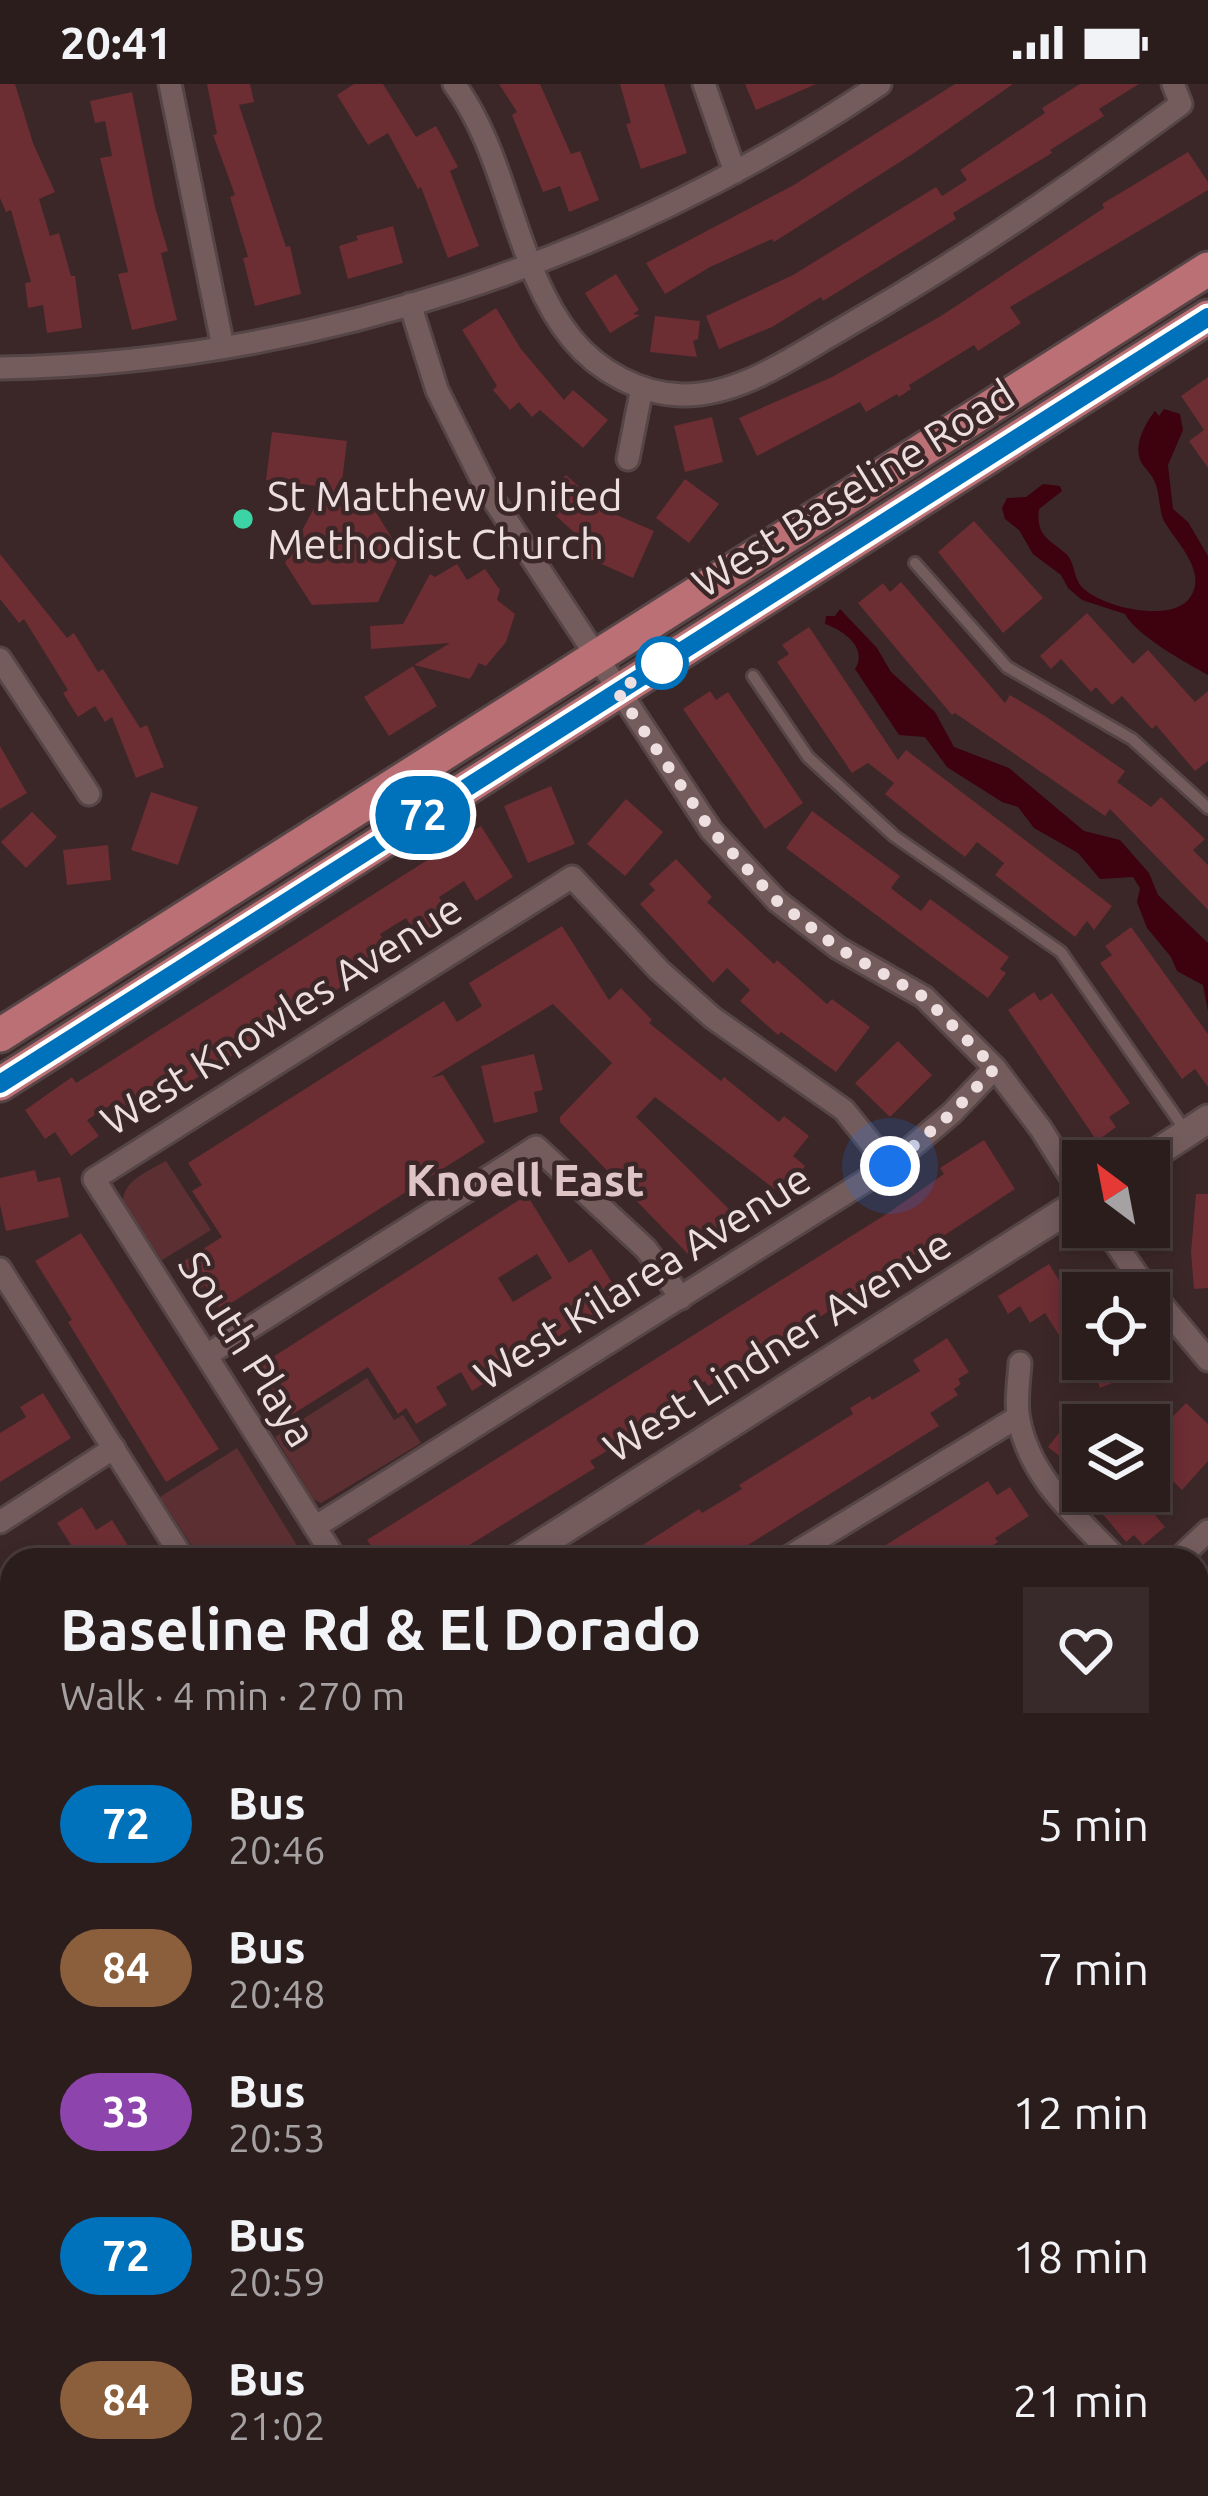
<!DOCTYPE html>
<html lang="en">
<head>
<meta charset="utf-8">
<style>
	:root { --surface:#2c1d1d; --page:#382a2a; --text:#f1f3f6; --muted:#a6a2a4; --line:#483b3b }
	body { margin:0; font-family:Ubuntu,sans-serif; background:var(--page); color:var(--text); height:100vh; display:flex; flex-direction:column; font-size:45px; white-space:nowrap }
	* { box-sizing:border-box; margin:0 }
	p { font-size:39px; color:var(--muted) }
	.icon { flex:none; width:66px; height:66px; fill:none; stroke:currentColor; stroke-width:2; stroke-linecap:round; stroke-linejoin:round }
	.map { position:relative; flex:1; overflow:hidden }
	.sheet { position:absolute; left:0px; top:1464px; width:1209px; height:948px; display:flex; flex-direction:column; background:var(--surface); border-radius:36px 36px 0 0; box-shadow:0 6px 18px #0003,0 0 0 3px var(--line) }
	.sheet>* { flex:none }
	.badge { padding:0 24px; border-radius:39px; font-size:42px; line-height:78px }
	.needle { width:78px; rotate:328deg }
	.buttons { position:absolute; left:1062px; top:1056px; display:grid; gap:24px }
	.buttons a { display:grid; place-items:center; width:108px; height:108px; border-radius:0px; background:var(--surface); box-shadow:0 6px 18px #0003,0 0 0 3px var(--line); font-size:60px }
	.you { position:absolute; width:60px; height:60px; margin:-30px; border:9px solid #fff; border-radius:50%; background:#1a73e8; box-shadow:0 0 0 18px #1a73e833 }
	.map>.badge { position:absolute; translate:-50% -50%; box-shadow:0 0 0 6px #fff }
	.round { display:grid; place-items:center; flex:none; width:126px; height:126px; border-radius:0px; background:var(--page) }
	.headline { display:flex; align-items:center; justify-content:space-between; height:204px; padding:0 60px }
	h1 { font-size:57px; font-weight:700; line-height:90px }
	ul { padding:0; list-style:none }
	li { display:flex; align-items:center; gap:36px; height:144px; padding:0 60px }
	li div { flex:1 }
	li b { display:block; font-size:45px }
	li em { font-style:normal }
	li .badge { min-width:132px; font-weight:700; text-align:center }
	.status { display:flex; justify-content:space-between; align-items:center; height:84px; padding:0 60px; background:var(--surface); direction:ltr }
	.status svg { height:33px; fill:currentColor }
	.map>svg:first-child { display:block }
</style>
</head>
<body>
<div class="status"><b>20:41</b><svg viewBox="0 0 49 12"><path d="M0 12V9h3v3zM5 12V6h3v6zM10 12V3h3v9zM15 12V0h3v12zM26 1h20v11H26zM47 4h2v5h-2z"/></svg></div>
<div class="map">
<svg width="1208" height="2412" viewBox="0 0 1208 2412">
	<rect width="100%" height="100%" fill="#3b2727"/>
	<g fill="#5c3032">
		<path d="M166,1077L211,1146L162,1176L123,1118C123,1096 149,1087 166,1077Z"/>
		<polygon points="367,1294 394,1336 403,1331 421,1359 321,1419 313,1415 275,1353"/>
		<polygon points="237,1364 296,1460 307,1476 201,1476 160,1413"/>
		<polygon points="1208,2238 1208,2408 1197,2395 1197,2247"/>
	</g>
	<g fill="#3d020d">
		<path d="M1164,325L1180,330L1183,346L1168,381L1173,425L1188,438L1208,472V591C1185,578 1137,552 1125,530L1082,516L1068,504L1061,491L1033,470L1019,446L1005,435L1002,424L1007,414L1026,413L1043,400L1060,402L1062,407L1039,425C1036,451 1047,454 1065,469C1075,477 1073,492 1081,502C1099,523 1174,541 1191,512C1207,486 1175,457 1164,437C1159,427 1160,412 1156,401C1153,391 1146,386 1141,378C1133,361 1145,340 1155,327L1159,332Z"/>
		<path d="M840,525L877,564L891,588L935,628L954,663L1009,684L1084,747L1120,756L1149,789L1158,811L1208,859V927L1203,901L1177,887L1171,873L1147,844L1137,818L1140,804L1133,793L1100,795L1078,769L1034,744L1018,723L1002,718L947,683L925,653L899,651L855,585C869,563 841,545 825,540L826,532H835Z"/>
	</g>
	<g fill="#6c2d33" fill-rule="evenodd">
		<polygon points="0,0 15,0 33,59 55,108 39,115 50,152 59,149 71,192 75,192 82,244 47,249 43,221 28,224 25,199 31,198 11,126 6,128 0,114"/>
		<polygon points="207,0 250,0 254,18 239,21 286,163 290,162 301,210 255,222 243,174 248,173 230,113 235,111 213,51 217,50"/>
		<polygon points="354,0 383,0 416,53 436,42 458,83 450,87 479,162 448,174 421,103 418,105 388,49 368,61 337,11"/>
		<polygon points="499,0 540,0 571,70 580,67 599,116 569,128 560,102 543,108 512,31 517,28"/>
		<polygon points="620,0 664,0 687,69 641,85 626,40 631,39"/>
		<polygon points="745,0 816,0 756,26"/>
		<polygon points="955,0 1013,0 914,69 774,158 772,155 710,183 665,210 646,179 792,102"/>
		<polygon points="1080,0 1139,0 1099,25 1104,32 1050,66 1052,69 953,129 956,135 823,217 821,213 772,243 719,265 706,232 793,191 936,103 942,112 967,96 960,86 1045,29 1042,24"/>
		<polygon points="132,8 155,123 168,167 161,169 177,236 132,246 118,190 128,188 100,74 112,72 105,37 95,39 90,17"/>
		<polygon points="1188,68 1208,98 1208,106 1010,223 1021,239 978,267 974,261 909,301 911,305 899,313 897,310 866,328 860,318 757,372 739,334 832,293 941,232 1104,124 1102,120"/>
		<polygon points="393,142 403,179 348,195 339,162 358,156 356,152"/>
		<polygon points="616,190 639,226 633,230 640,231 610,249 585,209"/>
		<polygon points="496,224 521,265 564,316 573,306 608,336 583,364 540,326 532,333 519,318 510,326 493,306 497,302 462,246"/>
		<polygon points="655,232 700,237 698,255 693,257 697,273 650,268"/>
		<polygon points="1208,293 1208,384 1189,357 1204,346 1181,312"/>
		<polygon points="712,333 723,378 685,388 674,342"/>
		<polygon points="272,348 347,357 339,422 371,420 401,469 378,518 312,521 285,479 325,403 266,396"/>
		<polygon points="566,391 605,426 654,447 633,494 586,473 590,463 541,418"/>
		<polygon points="685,395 719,420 689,459 656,434"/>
		<polygon points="974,437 1043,514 1003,549 938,468"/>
		<polygon points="0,470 67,554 74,549 98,588 103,585 140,644 147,641 164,683 136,694 112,633 105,638 95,622 78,633 63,609 68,606 24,535 19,539 0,515"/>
		<polygon points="457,480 467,496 485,485 500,506 497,516 515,530 506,558 486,582 479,579 470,595 414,581 450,559 371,565 370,542 403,540 430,490 435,493"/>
		<polygon points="901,498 1005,619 1010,611 1045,632 1125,687 1117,698 1151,723 1161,713 1205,755 1193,766 1208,781 1208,826 1110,725 1105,732 955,629 952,631 858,519 883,499 890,508"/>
		<polygon points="1087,529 1133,580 1148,566 1195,618 1208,607 1208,677 1195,687 1156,641 1152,645 1122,612 1112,621 1096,603 1091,608 1061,575 1051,585 1040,572"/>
		<polygon points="809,543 898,676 906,666 1112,822 1094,846 1087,837 1075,853 995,791 1004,779 977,758 965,773 932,748 885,710 894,699 868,679 852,689 777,578 789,570 782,561"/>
		<polygon points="413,582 437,622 389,652 364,613"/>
		<polygon points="710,607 716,616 728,608 803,719 765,745 683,625"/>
		<polygon points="0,662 27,709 0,725"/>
		<polygon points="551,702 575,760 528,779 504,722"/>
		<polygon points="151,708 198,723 178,781 131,766"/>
		<polygon points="626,715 663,748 625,792 587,760"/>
		<polygon points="812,727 900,792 891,804 897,809 921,827 930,815 1009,873 1000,885 1006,889 988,914 786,764"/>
		<polygon points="32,728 57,753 26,784 1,758"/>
		<polygon points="481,742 513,793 476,817 464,797 439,813 450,831 417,852 406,834 380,850 393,870 130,1036 117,1017 87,1036 99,1052 71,1072 55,1048 45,1055 25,1026 72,993 76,999"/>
		<polygon points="108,761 111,796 67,801 63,766"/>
		<polygon points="676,775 712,813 707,818 774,880 777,876 827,920 832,915 870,943 836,988 781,948 778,951 740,917 750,906 727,884 713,899 640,820 655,806 649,800"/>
		<polygon points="562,842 609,916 621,904 652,936 649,939 721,997 724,993 779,1038 784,1032 809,1052 793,1072 805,1082 782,1111 655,1013 636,1033 733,1129 688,1170 560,1038 560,1033 612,979 553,920 431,994 443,991 485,1058 220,1226 205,1201 198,1206 181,1179 222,1153 192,1107 202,1101 188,1079 444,917 457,938 482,922 469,899"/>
		<polygon points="1131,843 1208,950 1208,1003 1195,985 1182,995 1100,879 1112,871 1105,862"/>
		<polygon points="1034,908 1040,917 1052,909 1130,1019 1109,1033 1116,1043 1097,1057 1008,926"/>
		<polygon points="898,957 932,991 890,1033 855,999"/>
		<polygon points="534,970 543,1006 534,1008 538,1028 494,1039 481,982"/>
		<polygon points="984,1056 1015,1105 742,1284 708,1302 705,1297 665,1321 670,1330 590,1377 595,1384 445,1476 380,1476 367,1456 888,1129 944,1090 940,1084"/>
		<polygon points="35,1086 38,1098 60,1093 69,1133 6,1147 0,1121 0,1094"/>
		<polygon points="1196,1110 1208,1110 1208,1204 1194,1205 1191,1168"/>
		<path d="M527,1111L569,1179L591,1165L621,1213L472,1307L461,1288L436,1303L447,1321L416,1340L406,1324L398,1330L368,1283L285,1335L254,1285ZM537,1170L552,1194L513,1218L498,1194Z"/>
		<polygon points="81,1149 219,1365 166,1398 68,1238 72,1236 35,1177"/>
		<polygon points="1049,1180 1073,1219 1083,1213 1083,1254 1067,1264 1045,1229 1030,1239 1020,1222 1008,1230 998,1212"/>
		<polygon points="947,1254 969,1288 958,1295 961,1300 954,1305 958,1311 930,1329 939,1342 724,1476 619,1476 699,1425 702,1429 742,1405 739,1401 853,1330 850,1324 870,1312 872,1316 920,1287 913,1276"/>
		<polygon points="1089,1275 1126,1275 1132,1291 1100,1304"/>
		<polygon points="43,1309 71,1354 0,1398 0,1349 26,1333 20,1323"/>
		<polygon points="1186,1319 1208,1340 1208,1377 1182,1406 1171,1395 1146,1420 1165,1443 1143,1461 1134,1451 1126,1458 1097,1423 1116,1407 1149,1407 1149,1357"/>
		<polygon points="1074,1330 1083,1337 1083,1391 1048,1363"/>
		<polygon points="988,1397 997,1411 1010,1403 1029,1432 995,1454 998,1458 969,1476 862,1476"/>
		<polygon points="82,1423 96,1446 112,1436 137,1476 81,1476 57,1439"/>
	</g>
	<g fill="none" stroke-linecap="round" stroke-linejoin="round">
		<g stroke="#564546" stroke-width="16">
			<g id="service">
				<polyline points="915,479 1007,583 1132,655 1208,724"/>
				<polyline points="753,592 808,673 894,752 1061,868 1185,1046"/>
			</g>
		</g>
		<g stroke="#564546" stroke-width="27">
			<g id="minor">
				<polyline points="170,0 223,263"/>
				<path d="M454,0C509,73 514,185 572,255C598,287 640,310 682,311C739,312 793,273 840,246C962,176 1068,104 1181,20L1173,0"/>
				<polyline points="704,0 735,88"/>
				<polyline points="410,220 437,306 487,406 711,746 777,817 838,864 924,913 995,984 1041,1045 1083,1112"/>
				<path d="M0,284C311,279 623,174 880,0"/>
				<polyline points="628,375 642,304"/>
				<polyline points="0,575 89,710"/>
				<polyline points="1104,1143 1138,1192 1208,1276"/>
				<polyline points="0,1185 184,1476"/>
				<polyline points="207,1271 536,1063 646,1165 681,1214"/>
				<path d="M1020,1279C1019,1297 1015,1319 1019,1336C1030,1395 1079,1435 1118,1476"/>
				<polyline points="0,1438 114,1364"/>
				<polyline points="315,1443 889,1082 952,1029 995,984"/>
				<polyline points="336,1476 94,1095 572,793 659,886 713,934 844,1026 889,1082"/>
				<polyline points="784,1476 1018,1333"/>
				<polyline points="1177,1476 1208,1447"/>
				<polyline points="1197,1558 1208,1569"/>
				<polyline points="1197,1885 1208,1896"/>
				<polyline points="1197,2062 1208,2050"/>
				<polyline points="0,2089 12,2071"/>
				<polyline points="1197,2214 1208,2206"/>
				<polyline points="0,2388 12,2381"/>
				<polyline points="543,2400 564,2412"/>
				<polyline points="1037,2412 1045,2400"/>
			</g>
		</g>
		<g stroke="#564546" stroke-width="33">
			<g id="tertiary">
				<polyline points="1144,1077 1208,1035"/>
				<polyline points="516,1476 1083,1116"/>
				<polyline points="0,2051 12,2060"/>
				<polyline points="251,2412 252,2400"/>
			</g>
		</g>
		<g stroke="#564546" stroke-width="39">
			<g id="primary">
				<polyline points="0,951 1208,185"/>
				<polyline points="0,1000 1208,233"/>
			</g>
		</g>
		<use href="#service" stroke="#745c5d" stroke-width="10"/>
		<use href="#minor" stroke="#745c5d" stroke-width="21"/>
		<use href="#tertiary" stroke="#745c5d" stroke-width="27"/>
		<use href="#primary" stroke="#bb7075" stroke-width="33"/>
	</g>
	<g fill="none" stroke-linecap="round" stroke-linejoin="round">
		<g stroke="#fff" stroke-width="27">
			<polyline id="line" points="0,1000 1208,233"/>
		</g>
		<use href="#line" stroke="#0072bc" stroke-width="18"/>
		<polyline stroke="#eddfdf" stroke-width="12" stroke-dasharray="0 21.6" points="662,579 674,572 617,607 711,746 777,817 838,864 924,913 995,984 952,1029 890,1082"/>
	</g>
	<circle fill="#3cd4a4" stroke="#3b2727" stroke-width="4.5" cx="243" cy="435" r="12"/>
	<circle fill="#fff" stroke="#0072bc" stroke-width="6" cx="662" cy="579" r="24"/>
	<g text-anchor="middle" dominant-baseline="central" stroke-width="9" stroke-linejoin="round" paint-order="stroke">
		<g font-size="42" fill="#eddfdf" stroke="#3b2727">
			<text transform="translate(853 404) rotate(-32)">West Baseline Road</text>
			<text transform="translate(281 930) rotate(-32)">West Knowles Avenue</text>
			<text transform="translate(642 1192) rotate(-32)">West Kilarea Avenue</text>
			<text transform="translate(777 1261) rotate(-32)">West Lindner Avenue</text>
			<text transform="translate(248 1265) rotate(58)">South Playa</text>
		</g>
		<g font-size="42" fill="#eddfdf" stroke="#3b2727" text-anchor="start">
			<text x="267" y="411">St Matthew United<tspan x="267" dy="48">Methodist Church</tspan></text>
		</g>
		<g font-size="45" font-weight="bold" fill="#dfc4c5" stroke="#3b2727">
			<text x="525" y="1095">Knoell East</text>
		</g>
	</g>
</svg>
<div class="buttons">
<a><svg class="needle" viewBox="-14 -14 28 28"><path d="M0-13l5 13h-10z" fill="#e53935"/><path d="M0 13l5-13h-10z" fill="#a6a2a4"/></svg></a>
<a><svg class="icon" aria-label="locate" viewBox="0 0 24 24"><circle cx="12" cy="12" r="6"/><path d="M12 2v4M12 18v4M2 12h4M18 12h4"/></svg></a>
<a><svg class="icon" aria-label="layers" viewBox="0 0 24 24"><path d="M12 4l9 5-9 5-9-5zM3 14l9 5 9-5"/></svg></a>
</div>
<div class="you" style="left:890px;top:1082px"></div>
<b class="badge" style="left:423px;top:731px;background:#0072bc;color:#fff">72</b>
<section class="sheet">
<div class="headline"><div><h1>Baseline Rd &amp; El Dorado</h1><p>Walk · 4 min · 270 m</p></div><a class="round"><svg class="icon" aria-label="heart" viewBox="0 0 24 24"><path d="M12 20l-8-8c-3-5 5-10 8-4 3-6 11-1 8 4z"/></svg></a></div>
<ul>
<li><span class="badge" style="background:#0072bc;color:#fff">72</span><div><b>Bus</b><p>20:46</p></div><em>5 min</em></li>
<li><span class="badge" style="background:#8b5e3c;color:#fff">84</span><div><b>Bus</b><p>20:48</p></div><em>7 min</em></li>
<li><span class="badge" style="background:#8e44ad;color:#fff">33</span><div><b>Bus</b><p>20:53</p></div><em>12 min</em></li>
<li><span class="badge" style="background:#0072bc;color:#fff">72</span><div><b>Bus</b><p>20:59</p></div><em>18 min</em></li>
<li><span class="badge" style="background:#8b5e3c;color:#fff">84</span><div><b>Bus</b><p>21:02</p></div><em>21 min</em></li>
</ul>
</section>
</div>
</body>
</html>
